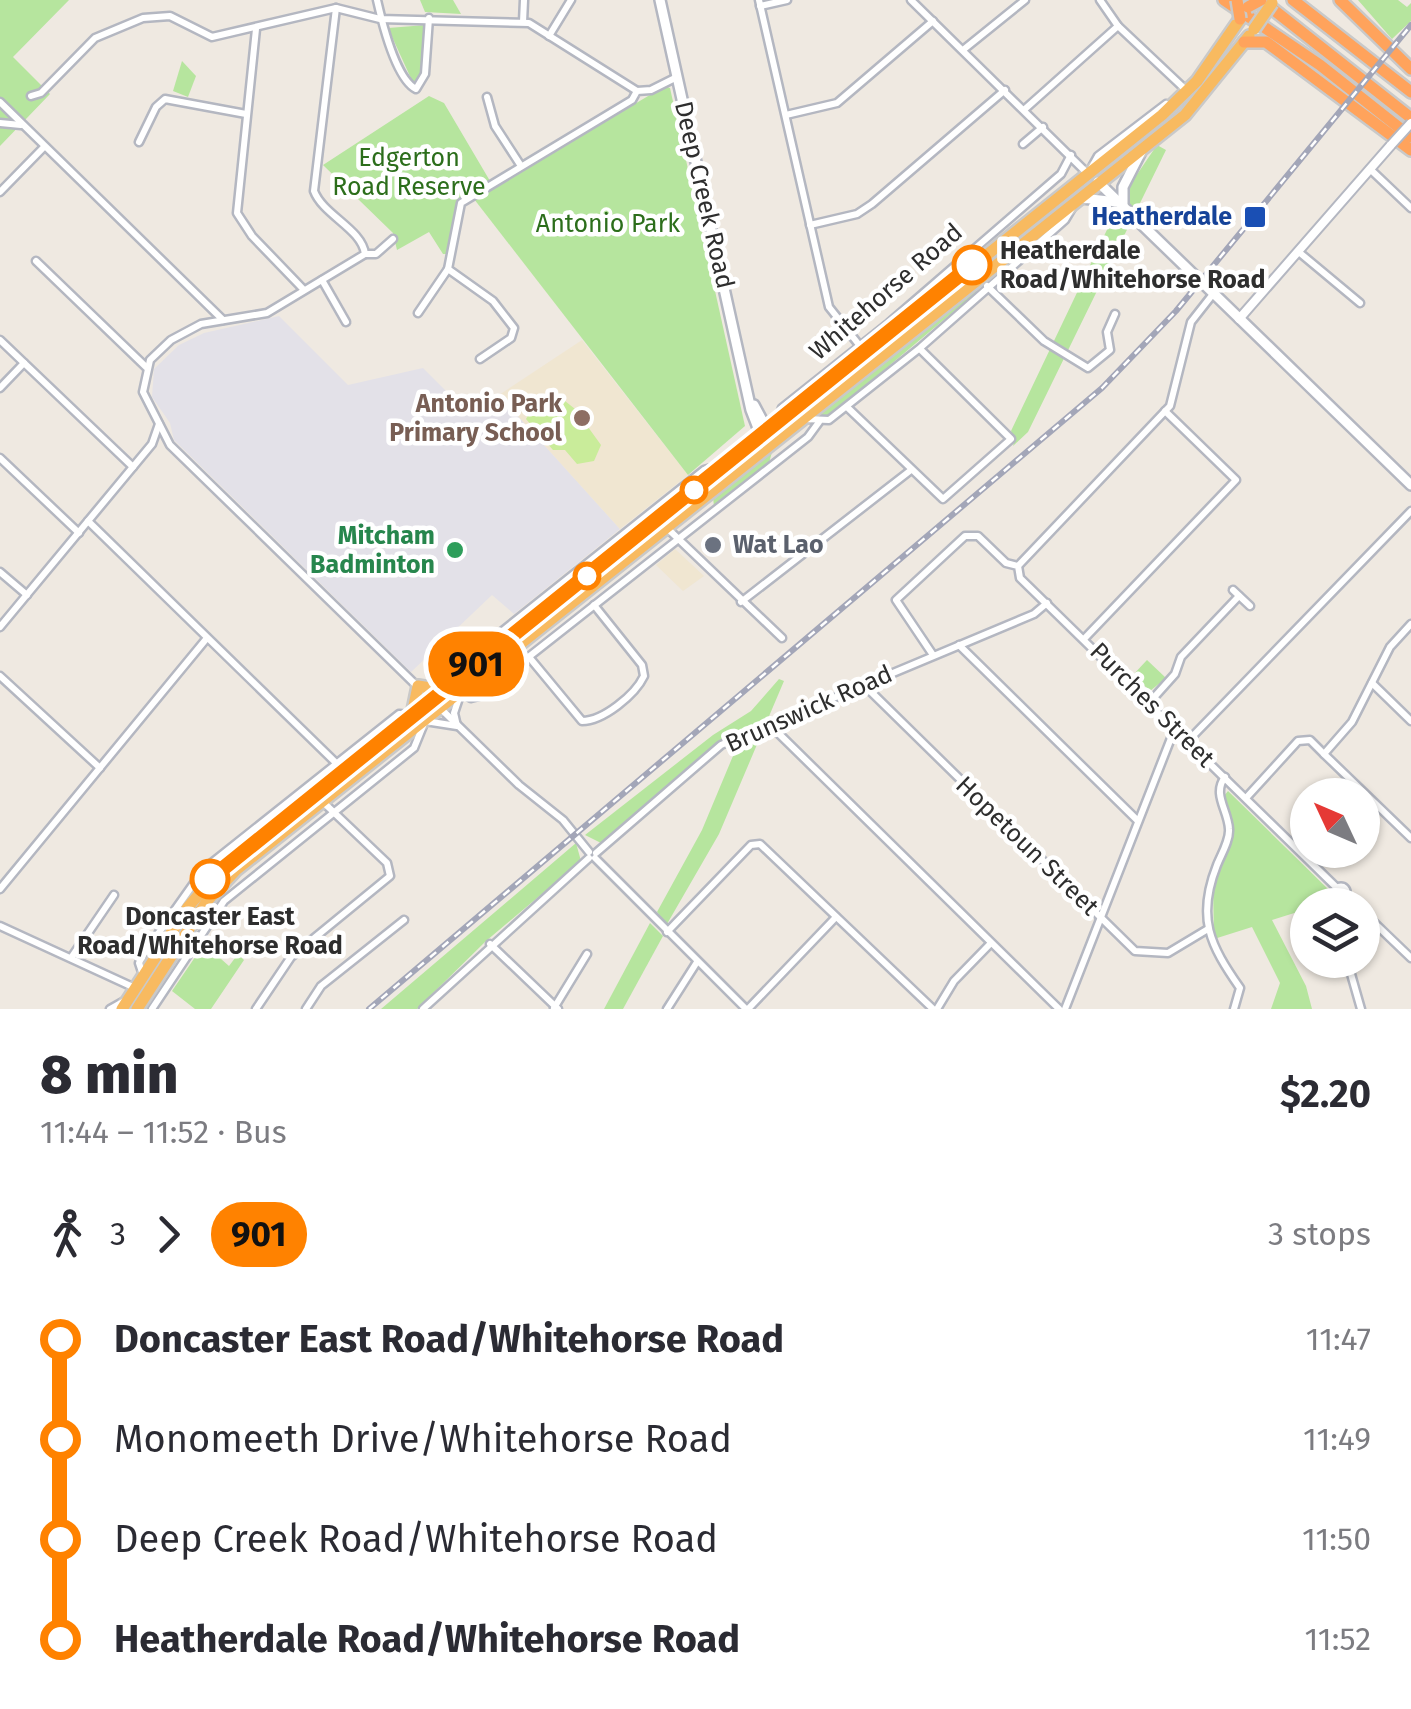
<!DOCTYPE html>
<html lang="en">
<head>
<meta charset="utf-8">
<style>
	:root { --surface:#fff; --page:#f7f7f7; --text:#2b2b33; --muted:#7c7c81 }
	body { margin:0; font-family:"Fira Sans",sans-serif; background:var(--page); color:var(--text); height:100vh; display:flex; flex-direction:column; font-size:38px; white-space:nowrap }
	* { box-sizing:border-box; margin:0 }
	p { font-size:32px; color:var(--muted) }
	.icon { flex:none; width:55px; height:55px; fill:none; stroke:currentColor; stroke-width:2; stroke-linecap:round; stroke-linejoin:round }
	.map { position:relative; height:1009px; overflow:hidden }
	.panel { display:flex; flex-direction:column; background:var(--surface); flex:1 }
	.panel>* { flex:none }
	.badge { padding:0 20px; border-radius:32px; font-size:35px; line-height:65px }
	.needle { width:65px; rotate:314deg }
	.controls { position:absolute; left:1290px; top:778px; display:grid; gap:20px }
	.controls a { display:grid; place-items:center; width:90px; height:90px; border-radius:50%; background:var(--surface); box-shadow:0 2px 8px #0004; font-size:50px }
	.map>.badge { position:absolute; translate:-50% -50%; box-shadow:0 0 0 5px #fff }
	.legs { display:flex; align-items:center; gap:15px; height:110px; padding:0 40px; font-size:32px }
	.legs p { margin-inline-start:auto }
	.headline { display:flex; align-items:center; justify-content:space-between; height:170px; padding:0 40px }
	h1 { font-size:55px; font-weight:800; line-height:75px }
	ul { padding:0 40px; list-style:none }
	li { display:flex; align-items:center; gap:35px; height:100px; font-size:38px }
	li i { display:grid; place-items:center; width:15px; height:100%; margin:0 12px; background:currentColor }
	li i::after { content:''; width:25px; height:25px; margin:-12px; border:8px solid; border-radius:50%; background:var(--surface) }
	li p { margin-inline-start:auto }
	li:first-child i { background:linear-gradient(#0000 50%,currentColor 0) }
	li:last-child i { background:linear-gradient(currentColor 50%,#0000 0) }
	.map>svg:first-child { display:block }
</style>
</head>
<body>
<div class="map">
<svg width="1411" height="1009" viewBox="0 0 1411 1009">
	<rect width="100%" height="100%" fill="#efe9e1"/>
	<polygon fill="#e3e1e8" points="279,316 348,385 423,368 451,396 499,395 620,529 514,614 492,595 411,672 174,440 170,423 152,397 154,369 179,345 204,333"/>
	<g fill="#f0e6d1">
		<polygon points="582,340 688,475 620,529 499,395"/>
		<polygon points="675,549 704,576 683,591 656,565"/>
	</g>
	<g fill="#b6e59e">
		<polygon points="0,0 69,0 13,57 50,94 0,146"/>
		<polygon points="420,0 453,0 461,14 425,12"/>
		<polygon points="1358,0 1398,0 1407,7 1411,3 1411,21 1392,39"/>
		<polygon points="426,25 421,78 414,85 388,28"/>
		<polygon points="182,61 196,76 188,97 173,91"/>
		<polygon points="665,86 670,88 745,426 688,475 474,199"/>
		<polygon points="429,96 444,103 490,181 456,204 448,254 443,254 429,232 397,250 393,233 323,165"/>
		<polygon points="1157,145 1166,150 1028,432 1013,446 1015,439 1011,431 1125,192"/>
		<polygon points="1032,224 836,388 809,406"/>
		<polygon points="975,288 977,292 828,417 811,419"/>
		<polygon points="772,452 769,463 714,507 713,497"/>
		<polygon points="1147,660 1166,678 1150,691 1133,675"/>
		<polygon points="779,679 784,681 719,834 667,924 657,912 702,830 743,732 714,745 601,843 585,835 713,735 751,711"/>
		<polygon points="1228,791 1328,889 1325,904 1308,905 1307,909 1272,920 1306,986 1312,1009 1271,1009 1280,983 1252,927 1214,939 1213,884 1234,833 1224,796"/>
		<polygon points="576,843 581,861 486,941 417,1009 381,1009"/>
		<polygon points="650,923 663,936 623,1009 604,1009"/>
		<polygon points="204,944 229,966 238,954 244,960 211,1009 195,1009 172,991"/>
	</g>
	<polygon fill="#c9ec9a" points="555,393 575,409 601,445 594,461 577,464 565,450 553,450 526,419 538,399"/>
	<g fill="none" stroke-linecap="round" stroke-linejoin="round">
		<g stroke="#b4b7c1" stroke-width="11">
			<g id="minor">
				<path d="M377,0C382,22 396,79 416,89L425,74L429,18"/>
				<polyline points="759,0 829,307 860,346"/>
				<polyline points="911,0 1088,174 1098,156 1166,104"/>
				<polyline points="1100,0 1118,26 1188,92"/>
				<polyline points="760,6 787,0"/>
				<path d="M336,8L314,191C323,215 362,229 365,254L267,313L201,324L171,340L150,360L143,392L170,445L419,688"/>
				<polyline points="523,22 524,0"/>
				<polyline points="256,29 237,213 252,236 304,290"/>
				<polyline points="549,36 571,0"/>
				<polyline points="963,50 1025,0"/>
				<polyline points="31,96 41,93 95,38 143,18 170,16 212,37 336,8 380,19 529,23 637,91"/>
				<polyline points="487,97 495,126 521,166"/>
				<polyline points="0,102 223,320"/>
				<polyline points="1025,109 1118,26"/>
				<polyline points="786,115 837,103 933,21"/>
				<polyline points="0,123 21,125"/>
				<polyline points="139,142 156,107 165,99 246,114"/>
				<polyline points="1023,144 1043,127"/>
				<polyline points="1370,169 1411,208"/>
				<polyline points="0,192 44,147"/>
				<polyline points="810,225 857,214 872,204 1005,90"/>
				<polyline points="1300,253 1360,303"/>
				<polyline points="365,254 376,254 393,239"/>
				<polyline points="36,261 146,367"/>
				<polyline points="448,269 493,301 514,328 511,338 480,359"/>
				<polyline points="322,280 346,322"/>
				<polyline points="987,286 1044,341 1088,368 1110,350 1107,332 1115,314"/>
				<polyline points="418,313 448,269 461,203 632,100 637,91 651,90 677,77"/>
				<polyline points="0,340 133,467"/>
				<polyline points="0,388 24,363"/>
				<polyline points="847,407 943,499 1011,439 920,349"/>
				<polyline points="778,419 782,408 889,323 1061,174 1071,155"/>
				<polyline points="805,419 829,420 920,348 1065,220 1074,205"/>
				<polyline points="0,458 79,533"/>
				<polyline points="88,521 336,763"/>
				<polyline points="667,528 782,638"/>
				<polyline points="1018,566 1170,406 1191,322 1213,294"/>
				<polyline points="0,572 27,595"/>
				<polyline points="1233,590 1250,606"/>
				<polyline points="741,602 911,470"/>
				<polyline points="0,627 152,444 159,424"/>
				<polyline points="1084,639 1236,480 1165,411"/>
				<polyline points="959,645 1138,821"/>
				<polyline points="933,655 896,600 965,536 978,536 1006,563 1018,566 1020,578 1337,888"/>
				<path d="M529,657L582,721C603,721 635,695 644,676L642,665L594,605"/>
				<polyline points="0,676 100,768"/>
				<polyline points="1372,683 1411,721"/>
				<polyline points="445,684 450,673 704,470 718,466"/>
				<polyline points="863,684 1135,951 1168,953 1208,929"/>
				<polyline points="1149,703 1175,674 1181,657 1239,596"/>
				<polyline points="439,707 519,785 563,820 589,852"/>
				<polyline points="769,724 1059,1009"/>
				<polyline points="1188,741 1411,511"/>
				<polyline points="1324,754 1411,838"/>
				<path d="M1225,777C1212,794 1228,810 1229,829C1230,840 1221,855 1217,865C1196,918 1210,945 1240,988L1234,1009"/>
				<polyline points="1246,798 1298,741 1310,740 1324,754 1352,722 1390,647 1411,624"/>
				<polyline points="596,853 721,745 1034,614 1047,603"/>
				<polyline points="595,858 746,1009"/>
				<circle cx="1341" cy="892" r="5.5"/>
				<polyline points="0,889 207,638"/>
				<polyline points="1345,896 1356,905"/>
				<polyline points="1362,911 1411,958"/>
				<polyline points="0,926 135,988"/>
				<polyline points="667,932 751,845 760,844 933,1009"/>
				<polyline points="490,944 558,1009"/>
				<polyline points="71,958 114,895"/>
				<polyline points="1347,960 1361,1009"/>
				<polyline points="143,975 139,963 143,955 204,869 399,714 412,715"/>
				<polyline points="554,1008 587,954"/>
				<polyline points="110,1009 126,1000"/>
				<polyline points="152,1009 224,901 414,748 425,721 457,726 454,713 461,692 471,698 479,696 808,437 819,422"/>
				<polyline points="256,1009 291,957 390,876 387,863 323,802"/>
				<polyline points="306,1009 321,986 404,920"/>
				<polyline points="423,1009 589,858"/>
				<polyline points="667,1009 697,962"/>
				<polyline points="748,1009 836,917"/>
				<polyline points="937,1009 954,981 990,944"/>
				<polyline points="1065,1009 1175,728"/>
			</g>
		</g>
		<g stroke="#b4b7c1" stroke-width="12">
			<polyline id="tertiary" points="1239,319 1391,145"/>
		</g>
		<g stroke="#b4b7c1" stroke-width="14">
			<g id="secondary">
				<polyline points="660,0 751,410 763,441"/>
				<polyline points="1098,182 1195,276"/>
				<polyline points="1082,198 1117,202"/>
				<polyline points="1123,206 1123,187 1141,152"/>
				<polyline points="1205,285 1411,485"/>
				<polyline points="754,405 770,435"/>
			</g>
		</g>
		<g stroke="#c9c9c9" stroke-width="16">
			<g id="trunk">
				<polyline points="412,715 418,686 443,690"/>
				<polyline points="122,1009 188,907 227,862 1162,115 1197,81 1240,19"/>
				<polyline points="137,1009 207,901 236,870 1185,115 1249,36"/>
			</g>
		</g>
		<g stroke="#c9c9c9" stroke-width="16">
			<g id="motorway">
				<polyline points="1224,0 1320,65 1411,137"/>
				<polyline points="1293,0 1411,92"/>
				<polyline points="1340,0 1411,69"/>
				<polyline points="1265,3 1411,118"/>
				<polyline points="1244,42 1266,42 1411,150"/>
			</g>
		</g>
		<use href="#minor" stroke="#fff" stroke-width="6"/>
		<use href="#tertiary" stroke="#fff" stroke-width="8"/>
		<use href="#secondary" stroke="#fff" stroke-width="9"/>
		<use href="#trunk" stroke="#f8ba60" stroke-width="11"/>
		<use href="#motorway" stroke="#ffa35c" stroke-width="11"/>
		<g stroke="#a3a6b8" stroke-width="6">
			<polyline id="rail" points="369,1009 1102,388 1176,311 1411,25"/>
		</g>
		<use href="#rail" stroke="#fff" stroke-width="2.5" stroke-dasharray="8" stroke-linecap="butt"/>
		<g stroke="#b4b7c1" stroke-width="12" stroke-linecap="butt">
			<polyline id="tertiary-bridge" points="1391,145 1411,123"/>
		</g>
		<g stroke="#b4b7c1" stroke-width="14" stroke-linecap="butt">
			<polyline id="secondary-bridge" points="1195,276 1205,285"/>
		</g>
		<g stroke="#c9c9c9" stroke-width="16" stroke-linecap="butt">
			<polyline id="trunk-bridge" points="1254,29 1272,3"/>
		</g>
		<g stroke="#c9c9c9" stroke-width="16" stroke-linecap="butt">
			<g id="motorway-bridge">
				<polyline points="1237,0 1240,19"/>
				<polyline points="1248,7 1261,0"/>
			</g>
		</g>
		<use href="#tertiary-bridge" stroke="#fff" stroke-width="8"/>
		<use href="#secondary-bridge" stroke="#fff" stroke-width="9"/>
		<use href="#trunk-bridge" stroke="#f8ba60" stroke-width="11"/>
		<use href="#motorway-bridge" stroke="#ffa35c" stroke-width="11"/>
	</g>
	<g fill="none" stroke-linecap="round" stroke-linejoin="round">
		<g stroke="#fff" stroke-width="22">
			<polyline id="line-1" points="210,879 972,265"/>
		</g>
		<use href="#line-1" stroke="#ff8200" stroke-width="15"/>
	</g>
	<rect fill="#1a4fb4" stroke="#fff" stroke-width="4" x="1243" y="205" width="24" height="24" rx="5"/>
	<g fill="#fff" stroke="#ff8200" stroke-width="5">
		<circle cx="972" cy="265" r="18"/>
		<circle cx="694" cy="490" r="12"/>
		<circle cx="587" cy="576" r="12"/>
		<circle cx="210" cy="879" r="18"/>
	</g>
	<circle fill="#8d6e63" stroke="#fff" stroke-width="4" cx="582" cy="418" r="10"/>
	<circle fill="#6b7280" stroke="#fff" stroke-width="4" cx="713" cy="545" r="10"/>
	<circle fill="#2e9e5b" stroke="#fff" stroke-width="4" cx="455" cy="550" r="10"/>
	<g text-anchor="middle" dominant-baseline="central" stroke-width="9" stroke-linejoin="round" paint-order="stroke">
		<g font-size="25" fill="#2c6e1b" stroke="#fff">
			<text x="409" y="158">Edgerton<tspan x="409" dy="29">Road Reserve</tspan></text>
			<text x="608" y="224">Antonio Park</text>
		</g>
		<g font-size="25" fill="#2e2e2e" stroke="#fff">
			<text transform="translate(704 195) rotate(77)">Deep Creek Road</text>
			<text transform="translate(886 292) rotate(-41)">Whitehorse Road</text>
			<text transform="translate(1152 705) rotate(45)">Purches Street</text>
			<text transform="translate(809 709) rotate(-24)">Brunswick Road</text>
			<text transform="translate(1027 846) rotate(44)">Hopetoun Street</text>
		</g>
		<g font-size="25" font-weight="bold" fill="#164399" stroke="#fff" text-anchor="end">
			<text x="1232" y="217">Heatherdale</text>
		</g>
		<g font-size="25" font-weight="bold" fill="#2e2e2e" stroke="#fff" text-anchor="start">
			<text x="1000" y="251">Heatherdale<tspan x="1000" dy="29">Road/Whitehorse Road</tspan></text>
			<text x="210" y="917" text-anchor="middle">Doncaster East<tspan x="210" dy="29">Road/Whitehorse Road</tspan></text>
		</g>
		<g font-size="25" font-weight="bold" fill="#785e54" stroke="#fff" text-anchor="end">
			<text x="562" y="404">Antonio Park<tspan x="562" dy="29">Primary School</tspan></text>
		</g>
		<g font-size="25" font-weight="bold" fill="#27864d" stroke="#fff" text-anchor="end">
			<text x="435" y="536">Mitcham<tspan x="435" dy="29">Badminton</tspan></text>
		</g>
		<g font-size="25" font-weight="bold" fill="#5b616d" stroke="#fff" text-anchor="start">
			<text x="733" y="545">Wat Lao</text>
		</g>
	</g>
</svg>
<div class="controls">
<a><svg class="needle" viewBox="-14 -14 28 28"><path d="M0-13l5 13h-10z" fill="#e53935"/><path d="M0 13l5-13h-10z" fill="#7c7c81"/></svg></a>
<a><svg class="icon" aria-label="layers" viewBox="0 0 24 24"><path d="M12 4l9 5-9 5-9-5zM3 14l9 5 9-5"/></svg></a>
</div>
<b class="badge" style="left:476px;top:664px;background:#ff8200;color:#111">901</b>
</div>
<section class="panel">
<div class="headline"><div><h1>8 min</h1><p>11:44 – 11:52 · Bus</p></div><b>$2.20</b></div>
<div class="legs"><svg class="icon" aria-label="walk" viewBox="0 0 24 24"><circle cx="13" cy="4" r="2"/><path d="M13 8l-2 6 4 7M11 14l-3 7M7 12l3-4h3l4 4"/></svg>3<svg class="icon" aria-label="forward" viewBox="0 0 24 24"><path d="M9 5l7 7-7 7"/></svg><b class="badge" style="background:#ff8200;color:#111">901</b><p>3 stops</p></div>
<ul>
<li><i style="color:#ff8200"></i><b>Doncaster East Road/Whitehorse Road</b><p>11:47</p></li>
<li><i style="color:#ff8200"></i><span>Monomeeth Drive/Whitehorse Road</span><p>11:49</p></li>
<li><i style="color:#ff8200"></i><span>Deep Creek Road/Whitehorse Road</span><p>11:50</p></li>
<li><i style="color:#ff8200"></i><b>Heatherdale Road/Whitehorse Road</b><p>11:52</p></li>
</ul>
</section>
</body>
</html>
